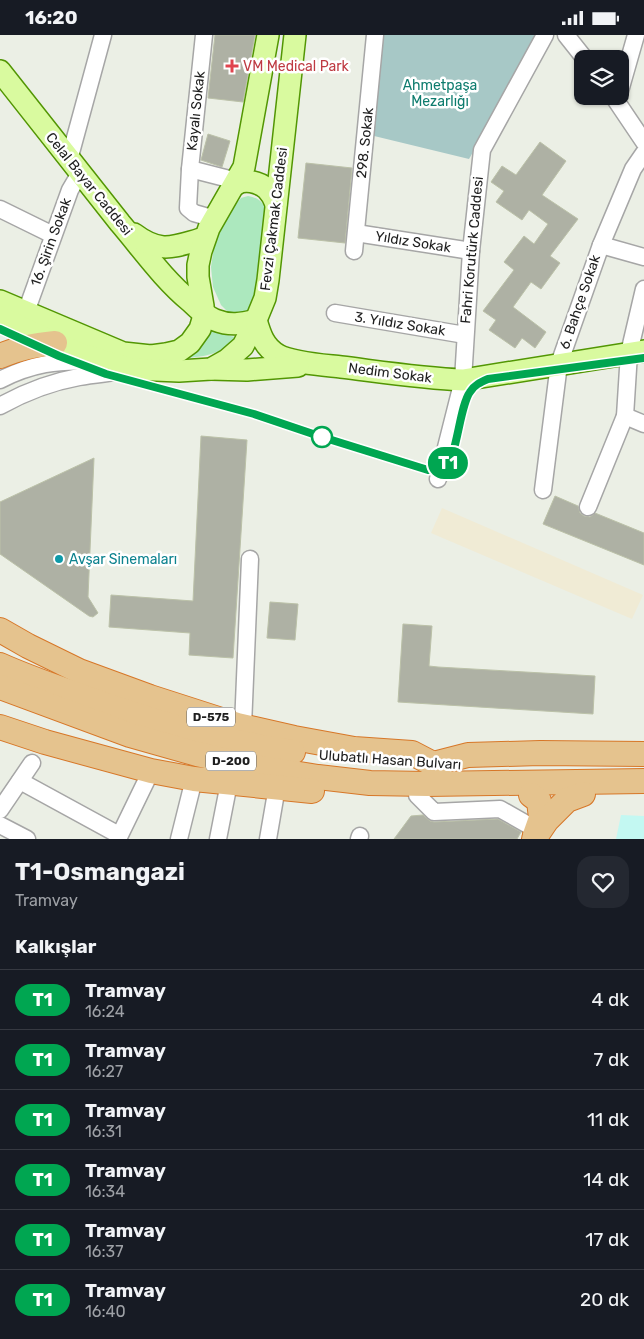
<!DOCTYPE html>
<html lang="tr">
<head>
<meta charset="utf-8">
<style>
	:root { --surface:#171b24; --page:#242831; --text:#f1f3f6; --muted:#9ea1a6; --line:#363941 }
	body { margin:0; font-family:Rubik,sans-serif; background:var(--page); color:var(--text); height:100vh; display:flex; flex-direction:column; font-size:19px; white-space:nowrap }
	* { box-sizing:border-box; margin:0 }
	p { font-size:16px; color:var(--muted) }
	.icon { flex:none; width:28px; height:28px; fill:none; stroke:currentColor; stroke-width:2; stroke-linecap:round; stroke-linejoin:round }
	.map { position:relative; height:804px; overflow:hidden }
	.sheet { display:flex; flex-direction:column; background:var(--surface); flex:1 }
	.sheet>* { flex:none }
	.badge { padding:0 10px; border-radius:16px; font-size:18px; line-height:32px }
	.fabs { position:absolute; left:574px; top:15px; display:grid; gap:10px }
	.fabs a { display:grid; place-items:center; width:55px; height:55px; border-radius:10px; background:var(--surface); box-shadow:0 1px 4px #0004; font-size:25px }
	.map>.badge { position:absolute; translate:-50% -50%; box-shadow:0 0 0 2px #fff }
	h2 { padding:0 15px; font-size:19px; line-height:45px }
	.round { display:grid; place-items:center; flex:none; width:52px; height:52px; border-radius:15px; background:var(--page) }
	.summary { display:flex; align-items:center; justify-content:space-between; height:85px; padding:0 15px }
	h1 { font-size:24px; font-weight:700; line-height:38px }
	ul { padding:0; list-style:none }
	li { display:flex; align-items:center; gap:15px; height:60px; padding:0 15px; border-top:1px solid var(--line) }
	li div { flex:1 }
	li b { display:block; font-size:19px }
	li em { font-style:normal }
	li .badge { min-width:55px; font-weight:700; text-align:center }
	.status { display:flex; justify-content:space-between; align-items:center; height:35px; padding:0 25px; background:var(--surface); direction:ltr }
	.status svg { height:14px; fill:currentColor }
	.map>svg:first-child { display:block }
</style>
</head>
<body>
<div class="status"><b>16:20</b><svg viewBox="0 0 49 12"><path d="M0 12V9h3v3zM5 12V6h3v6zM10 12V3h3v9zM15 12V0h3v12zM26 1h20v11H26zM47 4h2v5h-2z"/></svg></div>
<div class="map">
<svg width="644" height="804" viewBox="0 0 644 804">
	<rect width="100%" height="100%" fill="#ebefe5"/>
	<polygon fill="#f0ebd5" points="442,473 643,560 632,584 431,498"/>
	<g fill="#ace8be">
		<path d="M248,161C258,163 262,166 266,174L262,247L249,281L230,279L221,270L213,252L211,232L214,212L220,193L233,172L241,163Z"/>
		<path d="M211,292L226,300L240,303C221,318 207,322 184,323Z"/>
	</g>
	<polygon fill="#a7c8c6" points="384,0 541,0 469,124 370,100"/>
	<polygon fill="#c3f8f2" points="621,780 644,781 644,804 616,804"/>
	<g fill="#aeb1a4" stroke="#bbc1a8">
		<polygon points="215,0 255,0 243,67 208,63"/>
		<polygon points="208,99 230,106 222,132 201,125"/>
		<polygon points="540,107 566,126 542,160 578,184 550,221 560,228 541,254 531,247 513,272 546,297 535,313 522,303 515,313 489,295 496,285 483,276 514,235 504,227 524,201 534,209 548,189 529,175 522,185 496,167 504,156 491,147 502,131 516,140"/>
		<polygon points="306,128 352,133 345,208 298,203"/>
		<polygon points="201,401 247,405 233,623 189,620 190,598 109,592 111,560 193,566"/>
		<polygon points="94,423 88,562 98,578 93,582 89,581 0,519 0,467"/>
		<polygon points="555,461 578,471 580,478 584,481 590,482 595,478 644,498 644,530 543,489"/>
		<polygon points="270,567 298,569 295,605 267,603"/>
		<polygon points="403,589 432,591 429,631 438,632 595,641 593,679 398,667"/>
		<polygon points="423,780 430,786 434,787 498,784 521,797 517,804 394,804 411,781"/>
	</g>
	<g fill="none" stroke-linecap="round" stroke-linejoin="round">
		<g stroke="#a6a6a6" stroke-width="19">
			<g id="minor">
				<polyline points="204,0 190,134 237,146"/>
				<polyline points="566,0 585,24"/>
				<polyline points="620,56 636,0"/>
				<polyline points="613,61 644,107"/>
				<polyline points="69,125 103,0"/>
				<polyline points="190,134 188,173 194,178 215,184"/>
				<polyline points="0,174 53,200"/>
				<polyline points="356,198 471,216"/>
				<polyline points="601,210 644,222"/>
				<polyline points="354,216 375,0"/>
				<polyline points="26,277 70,155 80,138"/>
				<polyline points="335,278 465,300"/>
				<path d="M0,345C31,329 58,325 92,327"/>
				<path d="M0,371C25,357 51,347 79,342C96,339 112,338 129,335"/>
				<polyline points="625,381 644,389"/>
				<polyline points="438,444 463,345 471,216 482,115 545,0"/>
				<polyline points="543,455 559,329 601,210 633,134 644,118"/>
				<polyline points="588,472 625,381 629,318 644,254"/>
				<polyline points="243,691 250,524"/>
				<polyline points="20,746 119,800"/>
				<polyline points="417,760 434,777 500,774 537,795"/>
				<polyline points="0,775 32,728"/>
				<polyline points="0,790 27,804"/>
				<polyline points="118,804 151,736"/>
				<polyline points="179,804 194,744"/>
				<polyline points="218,804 229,748"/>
				<polyline points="268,804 277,752"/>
				<polyline points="359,804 360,801"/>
			</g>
		</g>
		<g stroke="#529603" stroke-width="24">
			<g id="major">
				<path d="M0,36C40,87 80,138 120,188C143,215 164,245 191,267C198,274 206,281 215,285C230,291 241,289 256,285"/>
				<path d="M235,150C244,143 259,147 267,154C271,158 274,163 276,169"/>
				<path d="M134,199C162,220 174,211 205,203"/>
				<polyline points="0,266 123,318 151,321 166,319 179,316 190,308 200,294 203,284 203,271 198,242 198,230 201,216 209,193 244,132 268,0"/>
				<polyline points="0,282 55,308 81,319 131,334 179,336 211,334 227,325 243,311 256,285 265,263 268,245 295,0"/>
				<path d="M256,285C260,299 264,312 278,320C293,328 324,330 341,332C382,337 422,343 463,345L644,316"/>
				<polyline points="211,334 247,335 298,331"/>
			</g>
		</g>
		<g stroke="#d77728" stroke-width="26">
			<g id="highway">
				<path d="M0,321C20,313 33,310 55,308"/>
				<polyline points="0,595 28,611 79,636 150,662 237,690 294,703 354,714 412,718 433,729 468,720 540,718 644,719"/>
				<path d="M0,630C29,643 59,653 89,664C156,688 223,707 293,717"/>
				<polyline points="0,652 130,700 197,719 261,733 318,742 370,748 427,749 644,746"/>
				<polyline points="0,692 45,707 151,736 194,744 312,756"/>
				<polyline points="531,760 539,766 541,783 535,800"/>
				<polyline points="534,804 547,785 567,765 583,759"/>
			</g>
		</g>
		<use href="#minor" stroke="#fff" stroke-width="16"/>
		<use href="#major" stroke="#d9fa9f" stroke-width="21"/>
		<use href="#highway" stroke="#e5c38e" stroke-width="24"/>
		<path stroke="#6d6d6d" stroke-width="1" d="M0,294L72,326L106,339L254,379L322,402L428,435C433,435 439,436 444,433C457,426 459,372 470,357C474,350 481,347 488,344L644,323"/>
	</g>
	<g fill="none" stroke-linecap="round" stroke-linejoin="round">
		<g stroke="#fff" stroke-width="11">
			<path id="line" d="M0,294L59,321L106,339L254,379L322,402L428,435C433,435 439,436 444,433C457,426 459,372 470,357C474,350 481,347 488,344L644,323"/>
		</g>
		<use href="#line" stroke="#00a651" stroke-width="8"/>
	</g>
	<path fill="#e0444e" stroke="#fff" stroke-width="2" d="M229.5 23.5h5v5h5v5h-5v5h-5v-5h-5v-5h5z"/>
	<circle fill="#fff" stroke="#00a651" stroke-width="2.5" cx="322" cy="402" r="10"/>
	<circle fill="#0f9aa8" stroke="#fff" stroke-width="2" cx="59" cy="524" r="5"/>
	<g text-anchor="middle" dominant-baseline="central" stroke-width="5" stroke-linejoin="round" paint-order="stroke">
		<g fill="#fff" stroke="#626262" stroke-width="1">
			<rect x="187" y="672.5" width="48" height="19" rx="4"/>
			<rect x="206" y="716.5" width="50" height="19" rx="4"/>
		</g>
		<g font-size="12" font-weight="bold" fill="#1f1f1f">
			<text x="211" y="682">D-575</text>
			<text x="231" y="726">D-200</text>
		</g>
		<g font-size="14" fill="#be3a42" stroke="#fff" text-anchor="start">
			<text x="243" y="31">VM Medical Park</text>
		</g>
		<g font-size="14" fill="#0e7c6e" stroke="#fff">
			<text x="440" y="50">Ahmetpaşa<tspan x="440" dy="16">Mezarlığı</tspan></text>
		</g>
		<g font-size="14" fill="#1f1f1f" stroke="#fff">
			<text transform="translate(196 76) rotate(-84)">Kayalı Sokak</text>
			<text transform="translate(365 108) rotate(-84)">298. Sokak</text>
			<text transform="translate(89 149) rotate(51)">Celal Bayar Caddesi</text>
			<text transform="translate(274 184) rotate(-83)">Fevzi Çakmak Caddesi</text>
			<text transform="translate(51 207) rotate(-70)">16. Şirin Sokak</text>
			<text transform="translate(413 207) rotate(9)">Yıldız Sokak</text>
			<text transform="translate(472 215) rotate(-85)">Fahri Korutürk Caddesi</text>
			<text transform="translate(580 267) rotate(-71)">6. Bahçe Sokak</text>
			<text transform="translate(400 289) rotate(9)">3. Yıldız Sokak</text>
			<text transform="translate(390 338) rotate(7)">Nedim Sokak</text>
			<text transform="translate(390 725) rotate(4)">Ulubatlı Hasan Bulvarı</text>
		</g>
		<g font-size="14" fill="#0d838f" stroke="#fff" text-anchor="start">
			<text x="69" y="524">Avşar Sinemaları</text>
		</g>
	</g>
</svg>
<div class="fabs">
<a><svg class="icon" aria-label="layers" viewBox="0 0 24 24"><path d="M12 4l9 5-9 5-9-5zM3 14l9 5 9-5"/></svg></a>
</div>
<b class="badge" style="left:448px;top:428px;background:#00a651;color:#fff">T1</b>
</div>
<section class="sheet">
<div class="summary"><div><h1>T1-Osmangazi</h1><p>Tramvay</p></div><a class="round"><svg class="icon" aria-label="heart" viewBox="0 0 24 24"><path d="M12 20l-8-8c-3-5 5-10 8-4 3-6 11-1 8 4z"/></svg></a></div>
<h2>Kalkışlar</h2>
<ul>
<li><span class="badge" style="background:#00a651;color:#fff">T1</span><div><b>Tramvay</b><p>16:24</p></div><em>4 dk</em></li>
<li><span class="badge" style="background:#00a651;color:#fff">T1</span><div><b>Tramvay</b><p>16:27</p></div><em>7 dk</em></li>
<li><span class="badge" style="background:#00a651;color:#fff">T1</span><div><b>Tramvay</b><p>16:31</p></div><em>11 dk</em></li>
<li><span class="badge" style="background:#00a651;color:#fff">T1</span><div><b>Tramvay</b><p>16:34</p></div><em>14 dk</em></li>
<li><span class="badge" style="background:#00a651;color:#fff">T1</span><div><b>Tramvay</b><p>16:37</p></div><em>17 dk</em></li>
<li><span class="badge" style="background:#00a651;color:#fff">T1</span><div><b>Tramvay</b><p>16:40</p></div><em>20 dk</em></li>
</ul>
</section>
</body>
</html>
